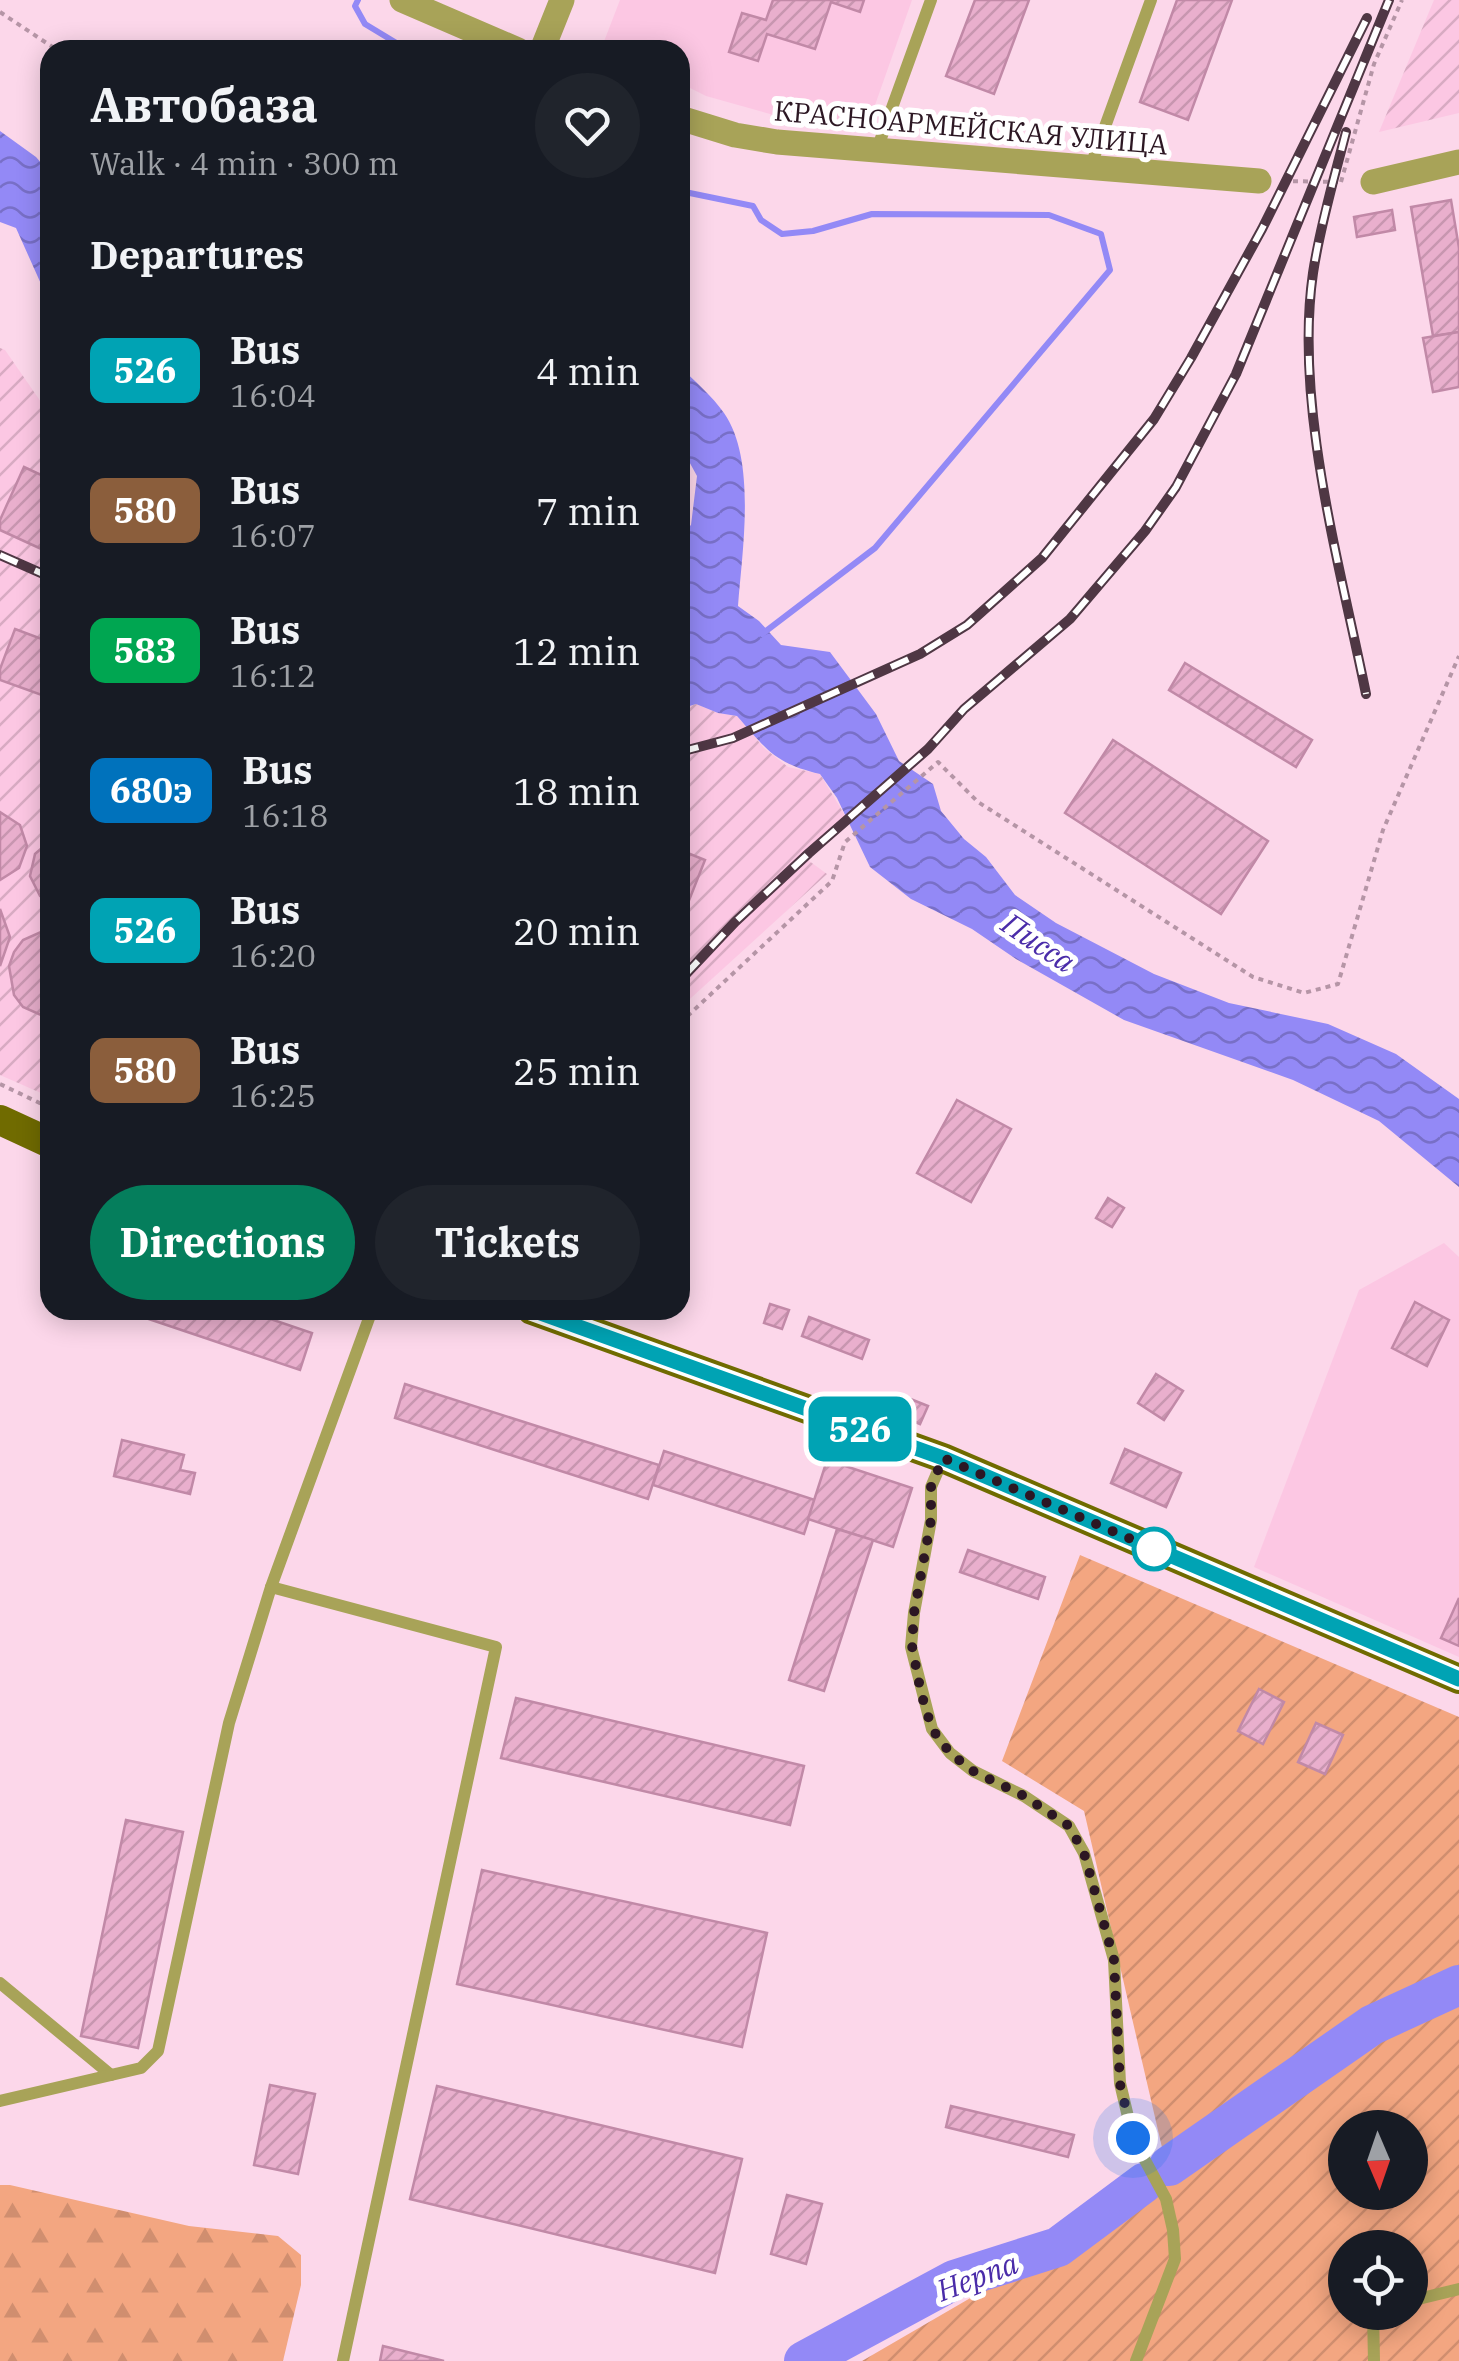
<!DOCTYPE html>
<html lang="en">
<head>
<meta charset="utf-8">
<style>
	:root { --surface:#171b24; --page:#20242c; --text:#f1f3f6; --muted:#9ea1a6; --accent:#057e5c }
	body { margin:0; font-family:"IBM Plex Serif",serif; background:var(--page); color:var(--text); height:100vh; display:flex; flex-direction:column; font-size:38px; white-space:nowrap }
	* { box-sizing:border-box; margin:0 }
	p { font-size:32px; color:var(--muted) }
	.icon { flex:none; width:55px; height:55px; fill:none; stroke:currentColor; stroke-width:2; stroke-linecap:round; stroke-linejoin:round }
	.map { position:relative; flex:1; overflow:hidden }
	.drawer { position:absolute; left:40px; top:40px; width:650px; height:1280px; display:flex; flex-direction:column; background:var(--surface); border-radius:30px; box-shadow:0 5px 25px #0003 }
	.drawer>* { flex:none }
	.badge { padding:0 20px; border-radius:15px; font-size:35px; line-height:65px }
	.needle { width:65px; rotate:178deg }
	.controls { position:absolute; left:1328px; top:2110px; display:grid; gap:20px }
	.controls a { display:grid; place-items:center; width:100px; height:100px; border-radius:50%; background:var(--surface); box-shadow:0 5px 25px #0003; font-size:50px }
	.you { position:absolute; width:50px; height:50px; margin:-25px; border:8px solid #fff; border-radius:50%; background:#1a73e8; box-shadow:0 0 0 15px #1a73e833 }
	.map>.badge { position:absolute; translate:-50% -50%; box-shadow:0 0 0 5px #fff }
	h2 { padding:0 50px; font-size:38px; line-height:90px }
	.round { display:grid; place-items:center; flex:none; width:105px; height:105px; border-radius:52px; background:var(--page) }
	.headline { display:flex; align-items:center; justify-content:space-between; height:170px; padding:0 50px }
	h1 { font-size:48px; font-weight:800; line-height:75px }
	.button { display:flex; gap:20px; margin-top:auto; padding:20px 50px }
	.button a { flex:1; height:115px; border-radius:60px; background:var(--accent); color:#fff; font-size:40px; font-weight:800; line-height:115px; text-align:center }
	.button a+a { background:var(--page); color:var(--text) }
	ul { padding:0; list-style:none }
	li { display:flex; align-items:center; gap:30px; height:140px; padding:0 50px }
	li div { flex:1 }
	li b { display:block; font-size:38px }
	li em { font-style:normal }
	li .badge { min-width:110px; font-weight:700; text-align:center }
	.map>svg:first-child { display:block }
</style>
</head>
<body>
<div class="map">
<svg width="1459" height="2361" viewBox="0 0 1459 2361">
	<defs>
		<pattern id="industrial-furrows" width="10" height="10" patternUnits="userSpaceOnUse" patternTransform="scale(2.5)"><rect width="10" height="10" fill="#fcc7e3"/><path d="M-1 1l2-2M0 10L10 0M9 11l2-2" fill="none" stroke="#d8aac2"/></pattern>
		<pattern id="forest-firs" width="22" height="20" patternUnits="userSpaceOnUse" patternTransform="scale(2.5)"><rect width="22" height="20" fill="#f3a681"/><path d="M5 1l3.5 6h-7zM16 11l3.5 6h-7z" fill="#d08e6f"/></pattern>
		<pattern id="garden-furrows" width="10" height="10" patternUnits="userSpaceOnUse" patternTransform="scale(2.5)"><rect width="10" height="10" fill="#f3a681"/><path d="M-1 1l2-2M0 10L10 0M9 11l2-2" fill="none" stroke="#d08e6f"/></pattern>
		<pattern id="water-waves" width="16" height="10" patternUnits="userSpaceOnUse" patternTransform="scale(2.5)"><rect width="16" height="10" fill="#9389f6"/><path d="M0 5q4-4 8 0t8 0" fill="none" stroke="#786fc7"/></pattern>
		<pattern id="building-hatch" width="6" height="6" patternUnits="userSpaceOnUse" patternTransform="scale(2.5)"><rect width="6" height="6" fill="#e9afcd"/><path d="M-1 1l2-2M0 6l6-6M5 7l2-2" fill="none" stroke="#c896b0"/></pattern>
	</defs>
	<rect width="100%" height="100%" fill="#fcd7ea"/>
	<g fill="#fcc7e3">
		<polygon points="620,0 912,0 868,125 859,128 795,121 706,96 680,83 680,50 614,50 603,44"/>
		<polygon points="1444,1243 1459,1257 1459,1657 1254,1567 1359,1290"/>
	</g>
	<g fill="url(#industrial-furrows)">
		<polygon points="1434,0 1459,0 1459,113 1379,132"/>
		<polygon points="0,348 5,350 50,415 50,1097 0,1075"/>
		<polygon points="696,704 718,713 737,716 764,748 788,767 820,774 846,817 801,855 827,874 680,1008 680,709"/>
	</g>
	<polygon fill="url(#forest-firs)" points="0,2185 10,2185 189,2226 278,2236 301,2255 301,2285 283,2361 0,2361"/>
	<path fill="url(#garden-furrows)" fill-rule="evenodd" d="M1080,1555L1459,1717V2361H862L1170,2182L1084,1811L1002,1761ZM1345,2128H1410V2192H1345ZM1345,2248H1410V2312H1345Z"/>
	<g fill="url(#water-waves)">
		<polygon points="0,131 36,157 50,173 50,304 16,228 0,222"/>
		<path d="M680,367C695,381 712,396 724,413C757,460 742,552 738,606L759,621L781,645L830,652L876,714L899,761L933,784L941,811L964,839L986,857L1015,895L1056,923L1154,974L1229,1003L1328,1024L1396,1054L1459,1099V1187L1379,1121L1293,1080L1124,1020L1016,959L972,929L911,899L870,867L837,798L820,774C774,763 767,750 737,716L718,713L696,704L680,709V535L691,525L697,476L680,445Z"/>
	</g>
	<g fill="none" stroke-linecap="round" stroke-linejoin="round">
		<g stroke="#9389f6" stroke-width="6">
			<polyline points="358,0 355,6 365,24 408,50"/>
			<polyline points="680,191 753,206 761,220 782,234 813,231 872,214 1049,215 1101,234 1110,270 875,548 762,634"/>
		</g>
		<g stroke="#9389f6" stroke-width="40">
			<polyline points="1169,2166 1372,2025 1459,1985"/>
			<polyline points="804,2361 954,2280 1058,2247 1144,2183"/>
		</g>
	</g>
	<g fill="url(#building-hatch)" stroke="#c189a7" stroke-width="2.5">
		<polygon points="773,0 864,0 860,12 831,2 815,49 767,34 758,61 729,52 742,13 766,20"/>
		<polygon points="975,0 1029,0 994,94 946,76"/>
		<polygon points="1177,0 1232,0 1188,120 1140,102"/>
		<polygon points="1451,200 1459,248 1459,332 1433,336 1411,207"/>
		<polygon points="1392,210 1395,230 1357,237 1354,217"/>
		<polygon points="1459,332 1459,387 1433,392 1423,338"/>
		<polygon points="24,467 50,479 50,553 0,530 0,520"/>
		<polygon points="15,629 50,642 50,698 0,680 0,669"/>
		<polygon points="1185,663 1312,740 1296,767 1169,690"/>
		<polygon points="1113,740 1268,841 1221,914 1065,813"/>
		<polygon points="0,812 20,825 27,846 19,868 0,880"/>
		<polygon points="50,841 50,903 40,896 30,876 35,854"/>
		<polygon points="680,850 705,860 686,908 680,905"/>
		<polygon points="0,909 10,937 0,966"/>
		<polygon points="50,928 50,1019 23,1007 14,995 9,966 14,952 23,940"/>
		<polygon points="957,1100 1011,1129 971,1202 917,1173"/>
		<polygon points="1108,1198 1124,1208 1112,1227 1096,1218"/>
		<polygon points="1415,1302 1449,1320 1427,1366 1392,1348"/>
		<polygon points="770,1304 789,1310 782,1329 764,1323"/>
		<polygon points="122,1310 244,1310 312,1333 300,1370"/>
		<polygon points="809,1317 869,1340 862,1359 802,1336"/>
		<polygon points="1156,1374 1183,1391 1164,1420 1138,1403"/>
		<polygon points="405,1384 659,1465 648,1499 395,1418"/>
		<polygon points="908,1398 928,1406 920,1424 901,1416"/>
		<polygon points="122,1440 184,1455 180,1470 195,1473 190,1494 114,1476"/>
		<polygon points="1125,1449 1181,1473 1166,1507 1111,1483"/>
		<polygon points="664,1451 815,1500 804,1534 653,1485"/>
		<polygon points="827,1460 912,1488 893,1547 808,1519"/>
		<polygon points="837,1529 873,1540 824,1691 789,1680"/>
		<polygon points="968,1550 1045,1577 1038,1599 960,1572"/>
		<polygon points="1459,1598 1459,1646 1441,1638"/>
		<polygon points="1259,1689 1284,1702 1263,1744 1238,1731"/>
		<polygon points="516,1698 804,1766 790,1825 501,1758"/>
		<polygon points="1316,1723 1343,1735 1325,1774 1298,1762"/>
		<polygon points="126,1820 183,1832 138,2048 81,2036"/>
		<polygon points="482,1870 767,1933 742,2047 457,1984"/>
		<polygon points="270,2085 315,2094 298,2174 254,2165"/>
		<polygon points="437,2086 742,2159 715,2273 410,2199"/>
		<polygon points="951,2106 1074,2135 1068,2157 946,2127"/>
		<polygon points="787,2195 822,2204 806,2264 771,2254"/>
		<polygon points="383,2346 444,2361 380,2361"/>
	</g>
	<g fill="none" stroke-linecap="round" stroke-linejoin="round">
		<g stroke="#b595a6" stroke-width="4" stroke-dasharray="5 5" stroke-linecap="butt">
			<polyline points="0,12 57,50"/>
			<polyline points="1283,181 1343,182"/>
			<polyline points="1341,182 1374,64 1402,0"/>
			<polyline points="680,1023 832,881 845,842 938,762 978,802 1253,977 1304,993 1338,984 1383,830 1459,656"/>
			<polyline points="0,1084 50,1108"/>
		</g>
		<g stroke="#a8a358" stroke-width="12">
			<polyline points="876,152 931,0"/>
			<polyline points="1090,168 1151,0"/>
			<polyline points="943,1459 931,1487 931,1520 914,1613 911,1647 932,1729 950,1753 973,1771 1024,1796 1069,1826 1084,1853 1114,1960 1120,2083 1133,2138 1166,2199 1173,2230 1175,2259 1136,2361"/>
			<polyline points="0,1983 111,2075"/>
			<polyline points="0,2101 141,2068 158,2051 229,1723 271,1587"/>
			<polyline points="1410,2301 1459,2289"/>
			<polyline points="1373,2312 1374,2361"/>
			<polyline points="343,2361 496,1647 271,1587 372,1310"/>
		</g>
		<g stroke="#a8a358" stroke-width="25">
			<polyline points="402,0 518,50"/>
			<polyline points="542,50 562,0"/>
			<polyline points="680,118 735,135 777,142 1259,181"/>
			<polyline points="1373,182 1459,162"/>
		</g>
		<g stroke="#706b00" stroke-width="30">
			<polyline points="0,1120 50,1143"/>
			<polyline points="532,1310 943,1458 1459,1679"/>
		</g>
		<g stroke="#4f3744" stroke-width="10">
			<g id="rail">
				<path d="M1346,132C1334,179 1320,226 1313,273C1294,404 1340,565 1366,694"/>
				<polyline points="0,555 50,577"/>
				<polyline points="680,752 733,738 920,654 967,625 1042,558 1154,419 1191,358 1262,229 1367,18"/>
				<polyline points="685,975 735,922 809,853 928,749 964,709 1070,619 1145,531 1176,487 1236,374 1389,0"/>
			</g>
		</g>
		<use href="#rail" stroke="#fff" stroke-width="6" stroke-dasharray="19" stroke-linecap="butt"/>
	</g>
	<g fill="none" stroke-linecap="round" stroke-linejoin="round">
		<g stroke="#fff" stroke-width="22">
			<polyline id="line" points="532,1310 943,1458 1459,1679"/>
		</g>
		<use href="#line" stroke="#00a3b4" stroke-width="15"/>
		<polyline stroke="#2c1723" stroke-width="10" stroke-dasharray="0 18" points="1133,2138 1120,2084 1114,1960 1084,1853 1069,1826 1024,1796 973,1771 950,1753 932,1729 921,1693 912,1646 914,1613 931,1520 931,1487 943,1458 1154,1549"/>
	</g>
	<circle fill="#fff" stroke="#00a3b4" stroke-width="5" cx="1154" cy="1549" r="20"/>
	<g text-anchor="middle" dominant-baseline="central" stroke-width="10" stroke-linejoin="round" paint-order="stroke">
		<g font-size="28" fill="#2c1723" stroke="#fff">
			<text transform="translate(971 127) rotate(5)">КРАСНОАРМЕЙСКАЯ УЛИЦА</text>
		</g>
		<g font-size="30" font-style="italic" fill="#4a2ca9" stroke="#fff">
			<text transform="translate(1039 942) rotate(34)">Писса</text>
			<text transform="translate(977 2276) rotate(-21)">Нерпа</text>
		</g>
	</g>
</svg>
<div class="controls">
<a><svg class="needle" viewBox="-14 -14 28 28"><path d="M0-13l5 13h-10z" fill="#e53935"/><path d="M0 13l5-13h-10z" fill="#9ea1a6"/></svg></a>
<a><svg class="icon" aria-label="locate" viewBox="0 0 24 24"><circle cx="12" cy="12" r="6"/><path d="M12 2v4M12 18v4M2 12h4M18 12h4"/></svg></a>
</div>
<div class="you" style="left:1133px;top:2138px"></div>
<b class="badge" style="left:860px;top:1429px;background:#00a3b4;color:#fff">526</b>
<section class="drawer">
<div class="headline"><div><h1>Автобаза</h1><p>Walk · 4 min · 300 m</p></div><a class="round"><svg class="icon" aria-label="heart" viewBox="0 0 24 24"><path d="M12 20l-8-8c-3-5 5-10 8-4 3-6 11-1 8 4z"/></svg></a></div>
<h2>Departures</h2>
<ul>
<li><span class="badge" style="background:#00a3b4;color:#fff">526</span><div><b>Bus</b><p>16:04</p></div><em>4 min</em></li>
<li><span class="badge" style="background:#8b5e3c;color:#fff">580</span><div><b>Bus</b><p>16:07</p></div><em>7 min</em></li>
<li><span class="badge" style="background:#00a651;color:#fff">583</span><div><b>Bus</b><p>16:12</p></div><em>12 min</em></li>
<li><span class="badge" style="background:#0072bc;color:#fff">680э</span><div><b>Bus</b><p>16:18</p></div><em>18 min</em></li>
<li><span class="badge" style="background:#00a3b4;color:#fff">526</span><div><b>Bus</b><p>16:20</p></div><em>20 min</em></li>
<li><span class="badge" style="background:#8b5e3c;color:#fff">580</span><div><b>Bus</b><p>16:25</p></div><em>25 min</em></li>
</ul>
<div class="button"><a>Directions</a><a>Tickets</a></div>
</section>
</div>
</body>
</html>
